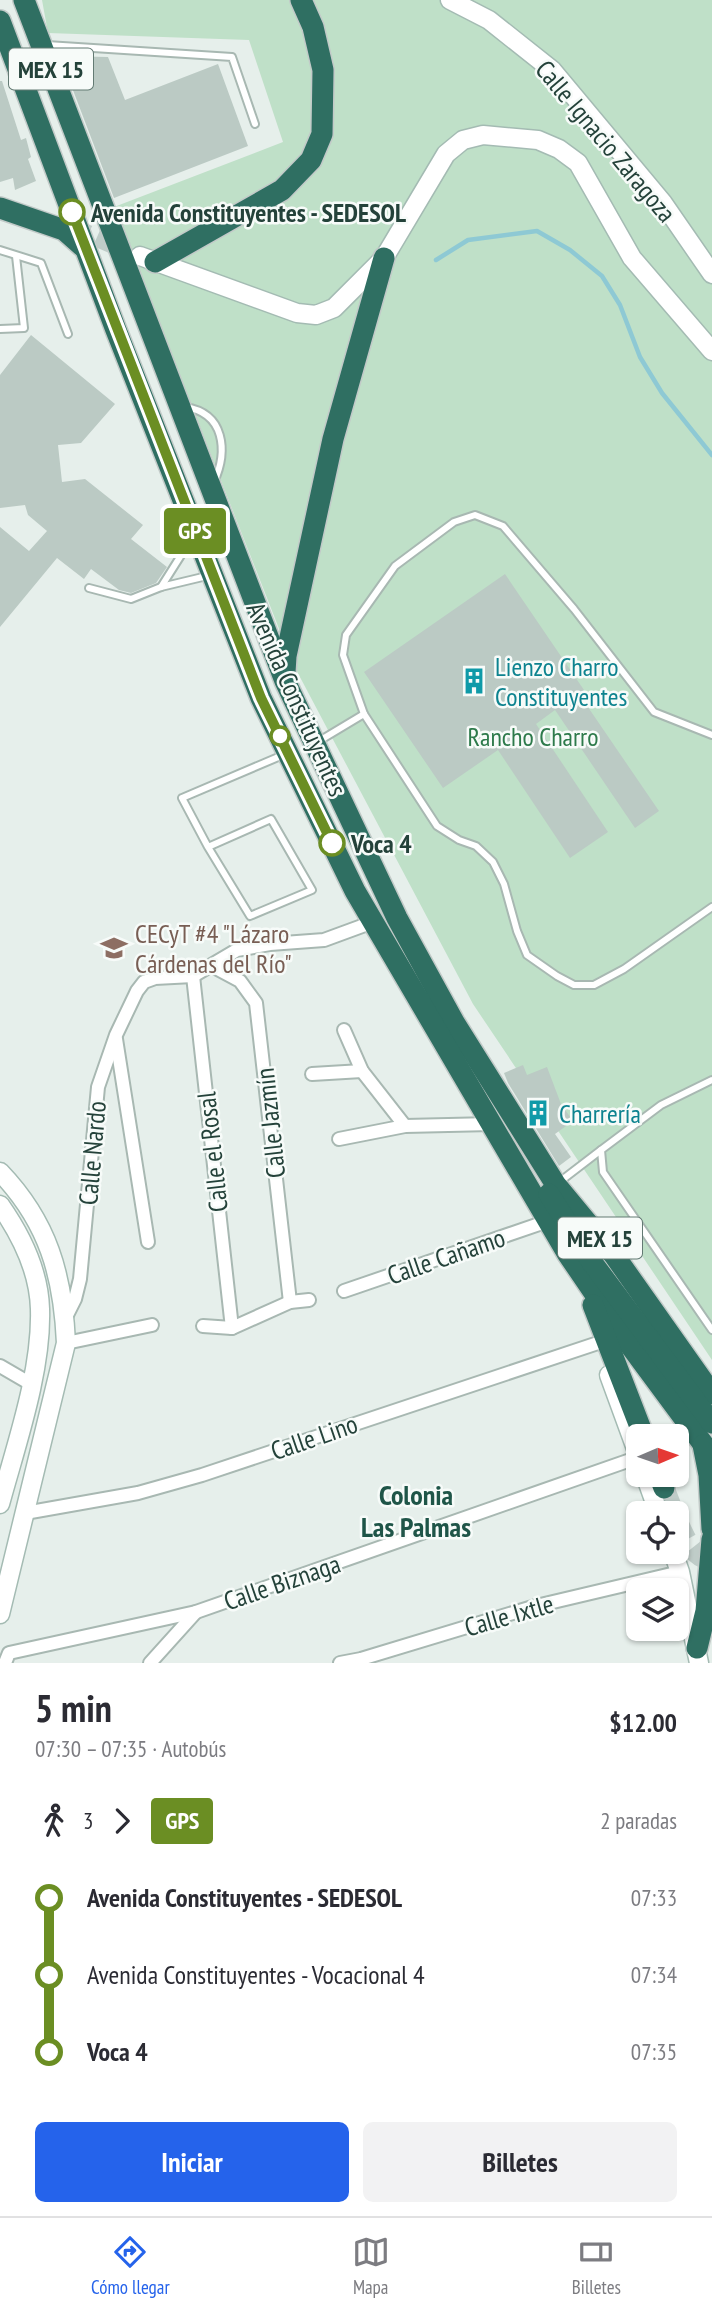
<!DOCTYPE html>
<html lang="es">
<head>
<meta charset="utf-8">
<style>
	:root { --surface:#fff; --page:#f2f2f3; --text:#2b2b33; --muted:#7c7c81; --line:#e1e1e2; --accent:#2563eb }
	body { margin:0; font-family:"PT Sans Narrow",sans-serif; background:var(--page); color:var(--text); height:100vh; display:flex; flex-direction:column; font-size:26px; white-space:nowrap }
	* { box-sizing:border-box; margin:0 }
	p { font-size:23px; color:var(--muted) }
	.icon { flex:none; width:38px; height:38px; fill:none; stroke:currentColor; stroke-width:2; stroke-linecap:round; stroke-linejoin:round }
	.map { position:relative; height:1663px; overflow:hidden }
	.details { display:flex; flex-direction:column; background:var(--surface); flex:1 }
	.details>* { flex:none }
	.badge { padding:0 14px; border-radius:5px; font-size:24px; line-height:46px }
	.needle { width:46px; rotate:88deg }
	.fabs { position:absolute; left:626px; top:1424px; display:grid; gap:14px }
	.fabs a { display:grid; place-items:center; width:63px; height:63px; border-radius:10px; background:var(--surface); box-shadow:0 2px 5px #0004; font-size:35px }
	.map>.badge { position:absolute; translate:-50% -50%; box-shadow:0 0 0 4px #fff }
	.legs { display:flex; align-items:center; gap:10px; height:77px; padding:0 35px; font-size:23px }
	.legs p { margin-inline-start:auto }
	.head { display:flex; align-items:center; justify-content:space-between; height:119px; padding:0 35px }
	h1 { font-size:38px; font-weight:700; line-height:52px }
	.button { display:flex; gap:14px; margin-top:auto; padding:14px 35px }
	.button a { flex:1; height:80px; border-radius:10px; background:var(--accent); color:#fff; font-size:28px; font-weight:700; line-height:80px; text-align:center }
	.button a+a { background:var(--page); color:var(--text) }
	ul { padding:0 35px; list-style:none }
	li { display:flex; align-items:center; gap:24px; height:77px; font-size:26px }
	li i { display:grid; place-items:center; width:10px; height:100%; margin:0 9px; background:currentColor }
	li i::after { content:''; width:18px; height:18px; margin:-9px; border:5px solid; border-radius:50%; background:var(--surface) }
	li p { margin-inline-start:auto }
	li:first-child i { background:linear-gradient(#0000 50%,currentColor 0) }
	li:last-child i { background:linear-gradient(currentColor 50%,#0000 0) }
	.dock { display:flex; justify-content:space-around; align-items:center; height:98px; border-top:2px solid var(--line); background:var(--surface); font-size:19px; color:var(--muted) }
	.dock a { display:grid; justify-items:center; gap:4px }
	.dock .current { color:var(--accent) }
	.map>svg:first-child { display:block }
</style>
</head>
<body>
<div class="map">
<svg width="712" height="1663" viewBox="0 0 712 1663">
	<rect width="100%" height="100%" fill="#e6efeb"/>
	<polygon fill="#bfe0c8" points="42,0 712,0 712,1360 473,1004 292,662 114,207 283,142 249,40 48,33"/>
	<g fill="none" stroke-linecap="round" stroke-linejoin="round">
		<polyline stroke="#8ec9d4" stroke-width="4.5" points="436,260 468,240 537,231 570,250 602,276 620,305 640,357 662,393 712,455"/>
	</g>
	<g fill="#bbcac4">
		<polygon points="60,56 108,57 125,100 218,64 248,146 114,198"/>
		<polygon points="0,81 2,81 21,140 26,138 31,157 28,159 36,181 15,190 13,178 0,182"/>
		<polygon points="31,335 115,404 81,443 58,445 62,482 85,479 143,525 131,539 167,567 156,583 131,593 119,590 91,569 84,579 57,558 0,627 0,527 29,551 47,531 28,515 25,505 0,508 0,375"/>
		<polygon points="505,574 584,690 579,694 659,811 635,828 555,710 536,724 608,832 570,858 498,750 443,788 364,672"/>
		<polygon points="523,1065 527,1075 547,1067 561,1104 573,1121 555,1134 571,1157 559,1166 508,1083 504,1073"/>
	</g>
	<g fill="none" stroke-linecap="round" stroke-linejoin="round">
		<polyline stroke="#bfccc8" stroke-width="18" stroke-dasharray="18 9" stroke-linecap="butt" points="72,227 127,251"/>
		<g stroke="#bfccc8" stroke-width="21" stroke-dasharray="21 10" stroke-linecap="butt">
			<polyline points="664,1488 674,1514"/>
			<path d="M677,1521C685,1537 692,1558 712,1560"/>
		</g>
		<g stroke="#a8b8b2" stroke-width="10">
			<g id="lane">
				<polyline points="47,45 232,57 255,124"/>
				<polyline points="0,250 41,263 68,334"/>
				<polyline points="0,329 24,328 16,256"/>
				<path d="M185,407C225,413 228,451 214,482"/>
				<polyline points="161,587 192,538"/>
				<polyline points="89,588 131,599 161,587 207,576"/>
				<polyline points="364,714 343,655 346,635 395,566 454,522 475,515 503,526 574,609 654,712 712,735"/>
				<polyline points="319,741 364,714 437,826 459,840 476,846 493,862 504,884 517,931 527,955 557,976 574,985 594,985 624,969 712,907"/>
				<polyline points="208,847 271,819 312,890 250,916 208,847 182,798 283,755"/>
				<polyline points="712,1080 661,1105 601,1150 603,1172 712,1330"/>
				<polyline points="558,1183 601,1150"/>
			</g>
		</g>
		<g stroke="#a8b8b2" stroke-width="16">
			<g id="street">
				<polyline points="212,966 240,981 256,1003 290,1302"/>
				<polyline points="193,976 232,1328"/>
				<polyline points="344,1030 362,1071 405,1126"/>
				<polyline points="116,1039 148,1242"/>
				<polyline points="312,1074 362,1071"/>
				<polyline points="339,1139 405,1126 492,1124"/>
				<polyline points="344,1291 548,1221"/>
				<polyline points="65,1319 75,1299 80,1279 98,1087 116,1035 137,991 144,982 155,978 193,976 237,950 270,944 324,940 373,922"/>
				<polyline points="203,1326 232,1328 290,1302 309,1300"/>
				<polyline points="66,1343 152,1325"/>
				<polyline points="0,1366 31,1384"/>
				<polyline points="25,1513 138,1493 202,1475 598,1343"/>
				<polyline points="5,1663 9,1653 196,1612 639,1457"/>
				<polyline points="150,1663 196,1612"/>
				<polyline points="340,1663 361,1659 536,1606 680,1572"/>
			</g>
		</g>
		<g stroke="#a4bbb3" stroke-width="21">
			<g id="secondary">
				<polyline points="450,0 489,20 552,70 663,203 712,274"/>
				<polyline points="140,256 297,313 316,315 334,308 384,258 446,154 463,140 483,135 538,140 559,149 578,163 632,258 712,351"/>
				<path d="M0,1172C48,1222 63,1275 66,1343L0,1614"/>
				<path d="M0,1205C21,1235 39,1272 40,1309C42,1371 16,1445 0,1504"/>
				<polyline points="609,1375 639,1457"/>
				<polyline points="645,1475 659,1514"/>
				<polyline points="673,1552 680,1572 699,1663"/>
			</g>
		</g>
		<g stroke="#c2cac8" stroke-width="24">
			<g id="highway">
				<polyline points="24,0 285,681 397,918 454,1022 556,1185 614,1255 712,1394"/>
				<polyline points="0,21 116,330 261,698 355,891 567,1253 629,1344 712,1456"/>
				<polyline points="0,208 64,230 82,246"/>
				<polyline points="155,262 282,190 311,160 322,134 323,70 313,27 301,0"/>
				<polyline points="285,672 286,656 333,439 384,258"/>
				<polyline points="549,1194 591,1261 712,1423"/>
				<polyline points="593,1305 644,1437"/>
				<polyline points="703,1445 709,1475 712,1529"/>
				<polyline points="659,1475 664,1488"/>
				<polyline points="697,1648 706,1611 712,1539"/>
			</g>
		</g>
		<use href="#lane" stroke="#fff" stroke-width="6"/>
		<use href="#street" stroke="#fff" stroke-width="12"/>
		<use href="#secondary" stroke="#fff" stroke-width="18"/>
		<use href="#highway" stroke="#2f6f62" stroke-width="21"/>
	</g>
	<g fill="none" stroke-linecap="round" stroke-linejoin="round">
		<g stroke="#fff" stroke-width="16">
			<polyline id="line-1" points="72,212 261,698 332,843"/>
		</g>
		<use href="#line-1" stroke="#6b8e23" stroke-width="10"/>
	</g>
	<defs>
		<g id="building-bare" transform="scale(2.1)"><path d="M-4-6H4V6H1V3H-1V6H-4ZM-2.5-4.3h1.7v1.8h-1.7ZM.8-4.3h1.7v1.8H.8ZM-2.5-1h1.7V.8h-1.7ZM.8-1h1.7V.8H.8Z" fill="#0f9aa8" stroke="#f7fbf9" stroke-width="2.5" paint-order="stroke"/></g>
		<g id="school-bare" transform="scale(2.1)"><path d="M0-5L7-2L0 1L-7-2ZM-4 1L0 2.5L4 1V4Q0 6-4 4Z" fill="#8d6e63" stroke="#f7fbf9" stroke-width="2.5" paint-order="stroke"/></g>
	</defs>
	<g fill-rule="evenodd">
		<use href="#building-bare" x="474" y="681"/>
		<use href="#school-bare" x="114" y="948"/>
		<use href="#building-bare" x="538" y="1113"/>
	</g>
	<g fill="#fff" stroke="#6b8e23" stroke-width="3.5">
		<circle cx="72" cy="212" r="12"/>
		<circle cx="280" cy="736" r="9"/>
		<circle cx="332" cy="843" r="12"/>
	</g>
	<g text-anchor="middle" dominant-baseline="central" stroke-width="5" stroke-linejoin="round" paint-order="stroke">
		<g fill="#f7fbf9" stroke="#637a73" stroke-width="2">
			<rect x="9" y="48.5" width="84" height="41" rx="5"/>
			<rect x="558" y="1217.5" width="84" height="41" rx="5"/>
		</g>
		<g font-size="24" font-weight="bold" fill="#24423a">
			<text x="51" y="69">MEX 15</text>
			<text x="600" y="1238">MEX 15</text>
		</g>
		<g font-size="26" fill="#24423a" stroke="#f7fbf9">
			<text transform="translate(606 141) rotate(50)">Calle Ignacio Zaragoza</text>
			<text transform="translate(297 699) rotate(66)">Avenida Constituyentes</text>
			<text transform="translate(270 1123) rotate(-96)">Calle Jazmín</text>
			<text transform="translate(212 1152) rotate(-96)">Calle el Rosal</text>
			<text transform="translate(92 1153) rotate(-85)">Calle Nardo</text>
			<text transform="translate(446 1256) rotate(-19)">Calle Cañamo</text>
			<text transform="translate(314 1437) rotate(-19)">Calle Lino</text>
			<text transform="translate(282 1582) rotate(-19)">Calle Biznaga</text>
			<text transform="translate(509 1615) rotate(-16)">Calle Ixtle</text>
		</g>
		<g font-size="26" font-weight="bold" fill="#24423a" stroke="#f7fbf9" text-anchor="start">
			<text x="91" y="212">Avenida Constituyentes - SEDESOL</text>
			<text x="351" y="843">Voca 4</text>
		</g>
		<g font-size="26" fill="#0d838f" stroke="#f7fbf9" text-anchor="start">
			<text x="495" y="666">Lienzo Charro<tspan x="495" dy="30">Constituyentes</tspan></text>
			<text x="559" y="1113">Charrería</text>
		</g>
		<g font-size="26" fill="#2d7a4b" stroke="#f7fbf9">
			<text x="533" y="736">Rancho Charro</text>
		</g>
		<g font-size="26" fill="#785e54" stroke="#f7fbf9" text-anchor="start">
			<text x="135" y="933">CECyT #4 "Lázaro<tspan x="135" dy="30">Cárdenas del Río"</tspan></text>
		</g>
		<g font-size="28" font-weight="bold" fill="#1f5548" stroke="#f7fbf9">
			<text x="416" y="1494">Colonia<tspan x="416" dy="32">Las Palmas</tspan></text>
		</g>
	</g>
</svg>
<div class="fabs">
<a><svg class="needle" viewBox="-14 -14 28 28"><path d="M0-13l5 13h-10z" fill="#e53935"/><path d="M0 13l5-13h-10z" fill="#7c7c81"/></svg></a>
<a><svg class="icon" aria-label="locate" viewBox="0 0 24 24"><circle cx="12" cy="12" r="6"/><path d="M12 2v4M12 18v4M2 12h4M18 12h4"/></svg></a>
<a><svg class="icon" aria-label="layers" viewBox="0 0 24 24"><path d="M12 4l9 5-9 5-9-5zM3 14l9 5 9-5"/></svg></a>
</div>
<b class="badge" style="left:195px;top:531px;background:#6b8e23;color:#fff">GPS</b>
</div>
<section class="details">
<div class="head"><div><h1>5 min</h1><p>07:30 – 07:35 · Autobús</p></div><b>$12.00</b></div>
<div class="legs"><svg class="icon" aria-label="walk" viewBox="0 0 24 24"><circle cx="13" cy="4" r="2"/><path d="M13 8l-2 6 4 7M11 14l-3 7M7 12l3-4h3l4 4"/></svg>3<svg class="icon" aria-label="forward" viewBox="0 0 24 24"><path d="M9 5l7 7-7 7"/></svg><b class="badge" style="background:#6b8e23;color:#fff">GPS</b><p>2 paradas</p></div>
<ul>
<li><i style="color:#6b8e23"></i><b>Avenida Constituyentes - SEDESOL</b><p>07:33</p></li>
<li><i style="color:#6b8e23"></i><span>Avenida Constituyentes - Vocacional 4</span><p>07:34</p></li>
<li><i style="color:#6b8e23"></i><b>Voca 4</b><p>07:35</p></li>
</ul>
<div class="button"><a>Iniciar</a><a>Billetes</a></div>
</section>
<nav class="dock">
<a class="current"><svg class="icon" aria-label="directions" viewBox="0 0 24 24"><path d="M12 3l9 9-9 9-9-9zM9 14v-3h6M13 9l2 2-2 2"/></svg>Cómo llegar</a>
<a><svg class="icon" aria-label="map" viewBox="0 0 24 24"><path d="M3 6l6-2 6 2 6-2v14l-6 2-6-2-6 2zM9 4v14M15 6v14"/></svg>Mapa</a>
<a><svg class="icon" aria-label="tickets" viewBox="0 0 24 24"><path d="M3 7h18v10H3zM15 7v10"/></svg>Billetes</a>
</nav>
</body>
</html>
